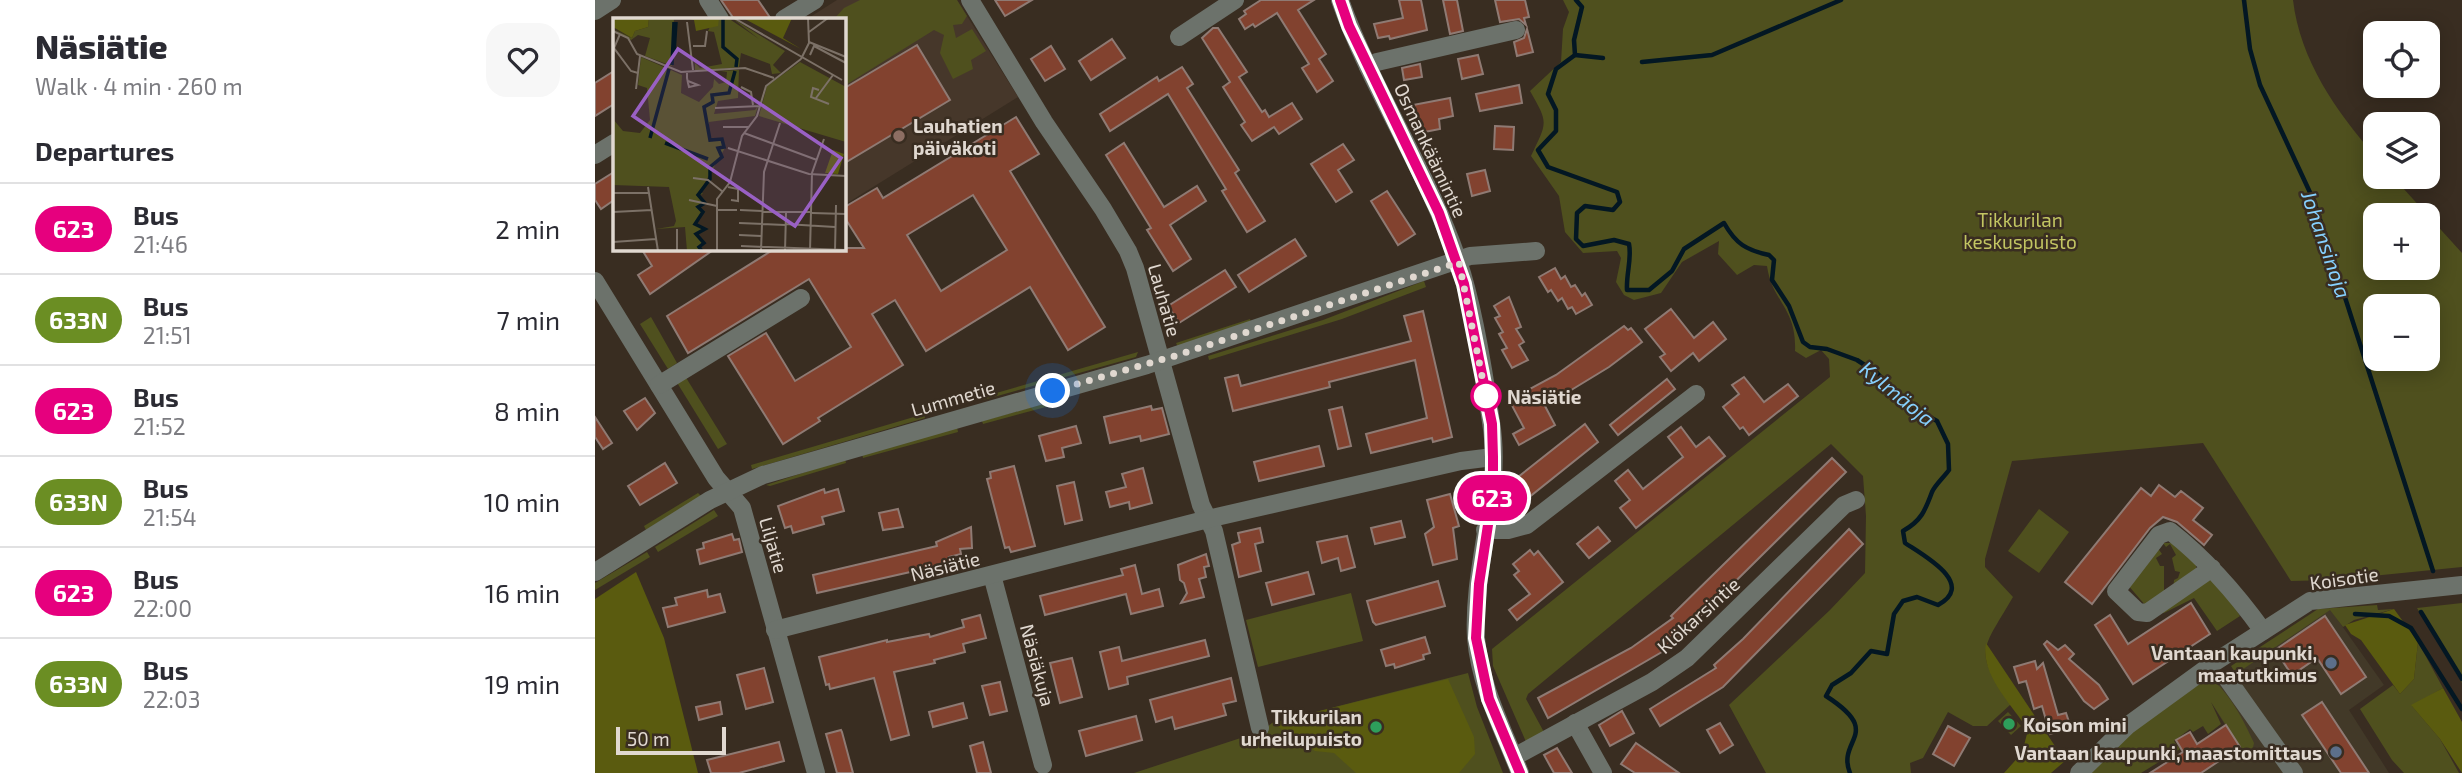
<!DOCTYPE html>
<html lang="en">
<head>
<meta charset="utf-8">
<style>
	:root { --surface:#fff; --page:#f7f7f7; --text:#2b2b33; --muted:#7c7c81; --line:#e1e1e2 }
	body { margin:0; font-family:"Exo 2",sans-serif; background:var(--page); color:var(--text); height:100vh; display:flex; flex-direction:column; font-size:26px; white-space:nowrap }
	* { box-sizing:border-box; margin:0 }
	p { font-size:23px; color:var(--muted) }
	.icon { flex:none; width:38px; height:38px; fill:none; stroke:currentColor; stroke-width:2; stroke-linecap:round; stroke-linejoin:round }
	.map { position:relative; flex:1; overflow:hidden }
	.side { display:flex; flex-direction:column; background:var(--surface); width:595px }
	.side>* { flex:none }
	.badge { padding:0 14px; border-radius:23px; font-size:24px; line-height:46px }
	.tools { position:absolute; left:1768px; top:21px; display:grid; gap:14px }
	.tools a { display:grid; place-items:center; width:77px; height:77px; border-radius:14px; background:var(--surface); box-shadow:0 4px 18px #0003; font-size:35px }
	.scale { position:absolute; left:21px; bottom:18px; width:110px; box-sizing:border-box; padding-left:7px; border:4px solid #e0d8d0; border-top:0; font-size:19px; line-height:24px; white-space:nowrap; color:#e0d8d0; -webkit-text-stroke:5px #392d21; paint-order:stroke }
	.you { position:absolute; width:35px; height:35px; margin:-18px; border:5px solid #fff; border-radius:50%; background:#1a73e8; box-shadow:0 0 0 10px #1a73e833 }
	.map>.badge { position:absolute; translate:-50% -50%; box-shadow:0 0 0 4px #fff }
	h2 { padding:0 35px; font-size:26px; line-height:63px }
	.round { display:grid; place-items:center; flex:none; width:74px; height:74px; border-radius:21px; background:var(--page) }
	.headline { display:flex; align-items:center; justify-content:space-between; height:119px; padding:0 35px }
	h1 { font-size:33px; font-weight:800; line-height:52px }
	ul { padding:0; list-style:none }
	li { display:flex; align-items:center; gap:21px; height:91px; padding:0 35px; border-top:2px solid var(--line) }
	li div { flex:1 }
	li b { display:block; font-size:26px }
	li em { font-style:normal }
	li .badge { min-width:77px; font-weight:700; text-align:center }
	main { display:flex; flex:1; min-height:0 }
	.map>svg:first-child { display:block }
</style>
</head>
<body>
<main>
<section class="side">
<div class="headline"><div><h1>Näsiätie</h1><p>Walk · 4 min · 260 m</p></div><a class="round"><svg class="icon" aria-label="heart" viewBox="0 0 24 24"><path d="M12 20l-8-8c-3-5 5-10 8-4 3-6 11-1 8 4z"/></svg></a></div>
<h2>Departures</h2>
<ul>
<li><span class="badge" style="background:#e6007e;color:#fff">623</span><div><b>Bus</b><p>21:46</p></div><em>2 min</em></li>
<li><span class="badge" style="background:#6b8e23;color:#fff">633N</span><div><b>Bus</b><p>21:51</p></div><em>7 min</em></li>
<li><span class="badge" style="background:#e6007e;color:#fff">623</span><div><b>Bus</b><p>21:52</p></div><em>8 min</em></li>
<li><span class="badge" style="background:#6b8e23;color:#fff">633N</span><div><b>Bus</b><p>21:54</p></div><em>10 min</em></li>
<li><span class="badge" style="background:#e6007e;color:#fff">623</span><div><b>Bus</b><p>22:00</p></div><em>16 min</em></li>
<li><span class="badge" style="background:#6b8e23;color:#fff">633N</span><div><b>Bus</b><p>22:03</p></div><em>19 min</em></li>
</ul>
</section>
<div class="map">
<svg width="1867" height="773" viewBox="0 0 1867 773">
	<rect width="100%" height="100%" fill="#392d21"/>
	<polygon fill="#423928" points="1735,609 1789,685 1754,710 1794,773 1570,773 1577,759 1588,752 1581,740 1594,732 1602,743 1630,725 1611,694"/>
	<polygon fill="#46372a" points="242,0 362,0 423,97 249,205 248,19 212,19"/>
	<g fill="#4f501e" fill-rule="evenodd">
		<polygon points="265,0 362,0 372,16 367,24 358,25 361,38 377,29 391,51 376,60 378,69 358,79 345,53 349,35 339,30 249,86 248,19 239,19 249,8"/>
		<path d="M968,0H1698C1705,60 1741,111 1780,156V177H1798L1867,253V567L1737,580L1696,581L1608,443L1417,461L1390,559V567L1418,597C1386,652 1378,650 1416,704L1392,726H1378L1353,712L1328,758L1315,763L1316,773H1171L1134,705L1235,610L1270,573L1271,516L1268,476L1236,444L933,694L931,699L950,734L932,744L898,666L897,649L1235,377L1234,359L1226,350L1211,358L1200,351C1202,308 1177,302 1172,266L1159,265L1142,275L1123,254L1124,241L1087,262L1066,293L1039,300L1029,295L1021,282L1026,258L1022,251L988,253L970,232L964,196L936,156C952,122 954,124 935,91L966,62L968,29L974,12ZM1780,215H1832V268H1780ZM1780,306H1832V359H1780Z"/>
		<polygon points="829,281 831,287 747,319 614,360 613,356 728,320"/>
		<polygon points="56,317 82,363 73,369 45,324"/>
		<polygon points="655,319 657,325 583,347 581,343"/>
		<polygon points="543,352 541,357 388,400 391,396"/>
		<polygon points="90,376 132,444 123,449 81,381"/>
		<polygon points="462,400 462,404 388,424 387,421"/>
		<polygon points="329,414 330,418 157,469 156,465"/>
		<polygon points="362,427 363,432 268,458 267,454"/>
		<polygon points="250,459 251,463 175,486 171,485"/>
		<polygon points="103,493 106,496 51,530 49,526"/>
		<polygon points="1444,509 1474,532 1444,573 1413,551"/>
		<polygon points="119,510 123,516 63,552 60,547"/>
		<polygon points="1568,543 1578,543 1601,565 1601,571 1578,592 1579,580 1583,578 1585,572 1580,571 1577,558 1581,555 1575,544 1571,547"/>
		<polygon points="1562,547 1567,554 1561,558 1565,566 1569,566 1569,597 1551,606 1532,584"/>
		<polygon points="52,552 55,557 0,590 0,583"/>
		<polygon points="1614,580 1624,583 1645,616 1622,631 1599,598 1569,613 1566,611"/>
		<polygon points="756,593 768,641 663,667 651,620"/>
		<polygon points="1867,603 1867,683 1822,608"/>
		<polygon points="1782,605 1783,610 1799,609 1759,620 1748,627 1735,610 1641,674 1636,666 1723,609"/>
		<polygon points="1823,642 1848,688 1817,706 1845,739 1864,773 1809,773 1797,760 1765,709 1798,685 1805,694 1819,679"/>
		<polygon points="873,673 882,707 908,773 539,773 667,731 677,723"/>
		<path d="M1614,678C1633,689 1650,723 1659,743L1657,752L1646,760L1640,751L1645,747L1616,702L1626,724L1613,734L1608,726L1598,732L1595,729L1579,741L1585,749L1546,773H1494L1554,717Z"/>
		<polygon points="1413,712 1426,726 1416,735 1403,721"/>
	</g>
	<g fill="#5a5b0f">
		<polygon points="41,572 69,638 103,773 0,773 0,599"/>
		<polygon points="1799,609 1823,642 1819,679 1805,694 1766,640 1756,634 1750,625"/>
		<path d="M1391,643L1470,761L1456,773H1409L1427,753L1433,730C1417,704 1385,675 1391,643Z"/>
		<polygon points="853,679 879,737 880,754 864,773 761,773 739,753 720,751 677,723"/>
		<polygon points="1848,688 1867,722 1867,773 1845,739 1816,705"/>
	</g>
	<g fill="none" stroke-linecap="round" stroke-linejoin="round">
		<g stroke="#031723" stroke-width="4.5">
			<path d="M981,0L987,7L979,40L980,55L961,69L953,94L961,110V131L943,150L953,167L1022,192L1025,202L1018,210L990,206L982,213L981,239L988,246L1019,240L1034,244C1037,259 1031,274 1032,290H1054L1077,271L1089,249L1129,223C1141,244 1151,250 1174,255L1179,260L1177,280L1194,306L1208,342L1215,347L1232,349L1262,360L1282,373L1313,405L1342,421L1353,444L1354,470C1349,477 1340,485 1337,492C1330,511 1326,521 1308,531L1310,543C1328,555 1382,584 1343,605L1322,597L1308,601L1299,614L1292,654L1276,651L1256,673L1237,685L1231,696C1290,734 1241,739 1255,773"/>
			<polyline points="1649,0 1655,49 1665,85 1719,201 1838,571"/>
			<polyline points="980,55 1008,58"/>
			<polyline points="1047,62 1117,55 1246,0"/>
			<polyline points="1826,612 1867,679"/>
			<polyline points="1760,614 1794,616 1816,628 1867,709"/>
		</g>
	</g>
	<g fill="#82422f" stroke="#8f7a73" stroke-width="2" fill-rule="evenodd">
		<polygon points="126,0 163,0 176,19 139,19"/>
		<polygon points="400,0 437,0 410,16"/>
		<polygon points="666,0 719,0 703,10 731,54 724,59 738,81 722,92 707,68 714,64 682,13 660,27 658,24 650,29 644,19 651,14 649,11"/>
		<polygon points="804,0 826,0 832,30 795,39 794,36 783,38 779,24 808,18"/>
		<polygon points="848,0 862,0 868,31 855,34"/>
		<polygon points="900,0 930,0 934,17 929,18 931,25 924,19 905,22"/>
		<polygon points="618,28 623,28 652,72 644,77 667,112 670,110 674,117 697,103 707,119 684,134 679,127 657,141 646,125 650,122 628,87 635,82 607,38"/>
		<polygon points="932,29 938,52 922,56 919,42 929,38"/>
		<polygon points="517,39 530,58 496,80 484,61"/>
		<polygon points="322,45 355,100 248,164 248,89"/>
		<polygon points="456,46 470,69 450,81 436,59"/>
		<polygon points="883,55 888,74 867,79 863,59"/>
		<polygon points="825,64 827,77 809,80 807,68"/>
		<polygon points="587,67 598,84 592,88 644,170 640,173 670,221 652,232 627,191 631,189 573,94 515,131 505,114 562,77 564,81"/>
		<polygon points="19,71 19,104 0,116 0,83"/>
		<polygon points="924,85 927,103 885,111 881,94"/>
		<polygon points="855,98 858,116 844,119 845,129 824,133 818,105"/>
		<path d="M421,117L444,154L415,171L510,327L473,350L435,287L331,351L300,300L277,314L308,365L223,418L225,421L188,444L133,356L171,333L200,381L256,347L214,279L93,353L72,316L181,248H269L248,215V208L282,188L288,198ZM378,195L412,250L346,291L312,235Z"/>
		<polygon points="900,126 919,127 918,150 899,149"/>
		<polygon points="529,143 569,207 602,186 611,201 575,225 596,259 578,271 552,230 556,228 511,155"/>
		<polygon points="748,144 759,160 743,170 757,192 741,202 716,164"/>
		<polygon points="890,170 895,191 877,196 872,174"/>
		<polygon points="19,172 19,200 6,209 0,200 0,184"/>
		<polygon points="792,191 820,234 803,245 776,201"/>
		<polygon points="700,239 711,256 654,292 643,275"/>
		<polygon points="46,248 121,248 55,294 43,275 57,266"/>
		<polygon points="960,268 966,279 970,276 976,287 980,285 987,296 990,293 997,305 981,314 977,307 973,309 967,298 963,301 956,290 953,292 944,277"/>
		<polygon points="630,270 641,287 584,323 573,306"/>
		<polygon points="914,297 926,327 921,329 929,342 924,345 933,360 917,368 907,350 912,348 904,334 908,332 900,318 905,316 899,306"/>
		<polygon points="1076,309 1099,338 1118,322 1131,339 1104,361 1098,353 1076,371 1065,357 1070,354 1050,329"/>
		<polygon points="828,311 857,437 838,442 837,438 776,453 771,434 832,418 820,360 734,382 735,387 638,411 630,378 643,375 646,386 816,341 809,316"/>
		<polygon points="1029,326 1033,330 1036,328 1047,342 1014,367 950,406 960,425 924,445 918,434 929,428 914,400 961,375"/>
		<polygon points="1149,377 1169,402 1193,384 1203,396 1154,435 1148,427 1145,429 1128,407 1144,394 1137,385"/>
		<polygon points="1072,379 1080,389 1023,435 1015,425"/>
		<polygon points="50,398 60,413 42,430 29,411"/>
		<polygon points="556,406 557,410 567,408 574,434 546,441 545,436 515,443 509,417"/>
		<polygon points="747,407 756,446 743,449 734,410"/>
		<polygon points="0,417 17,443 8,449 0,437"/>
		<polygon points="990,424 1003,442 933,498 918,481"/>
		<polygon points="481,426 486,443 467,448 469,457 451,461 444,436"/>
		<polygon points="1086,427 1101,447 1114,437 1130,456 1041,528 1025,508 1035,500 1020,481 1033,470 1048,489 1088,457 1073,437"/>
		<polygon points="724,446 729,466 664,481 659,462"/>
		<polygon points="1237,458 1251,472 1072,649 953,718 943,698 1036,648 1078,618 1076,616"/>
		<polygon points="70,463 82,483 45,505 33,486"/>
		<polygon points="419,466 440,546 416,552 414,547 410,548 392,479 396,478 395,472"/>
		<polygon points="548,468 557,503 535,509 534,502 515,507 511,492 531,487 527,474"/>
		<polygon points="479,482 487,520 470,524 462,486"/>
		<polygon points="1564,485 1580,497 1586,491 1608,508 1598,520 1617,535 1609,545 1582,522 1568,517 1555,528 1497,604 1470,582 1546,488 1556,496"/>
		<polygon points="229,489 230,493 243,489 249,511 227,517 229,524 198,533 196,526 190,528 183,506"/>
		<polygon points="855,494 864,526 858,528 862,559 838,565 830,534 839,527 832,500"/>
		<polygon points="303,509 308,527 288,530 284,513"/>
		<polygon points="806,521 810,537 780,544 776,528"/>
		<polygon points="376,527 377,548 365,549 366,554 354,557 357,569 343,572 342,566 222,593 218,575 342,546 341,542"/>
		<polygon points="1003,527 1015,541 994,558 982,544"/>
		<polygon points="665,528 668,542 660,544 666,571 644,577 637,545 645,542 643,533"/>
		<polygon points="1254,529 1268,544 1128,687 1065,726 1055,709 1121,668 1119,665 1148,639"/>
		<polygon points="137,534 139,540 144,539 147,552 105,564 102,550 109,548 108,543"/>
		<polygon points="752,536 760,567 746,571 743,558 727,563 722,542"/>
		<polygon points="935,550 939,555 943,551 968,582 922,620 914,610 935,594 919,575 924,571 918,564"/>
		<polygon points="611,554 614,566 609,567 611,577 604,579 609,597 586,603 592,593 589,583 585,580 583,565"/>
		<polygon points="540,565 547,594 564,589 568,606 536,614 531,594 450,615 445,596 528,575 526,569"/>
		<polygon points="713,572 719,594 677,605 671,583"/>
		<polygon points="843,581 850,606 781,625 778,622 772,601"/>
		<polygon points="112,590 113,597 125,594 130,612 73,627 68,608 82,605 80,598"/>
		<polygon points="1596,603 1615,634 1538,684 1500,625 1515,615 1533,644"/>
		<polygon points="385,615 391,638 368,644 370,652 339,660 340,663 299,672 314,735 296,740 279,678 235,689 234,684 231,685 224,657 292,640 292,642 334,634 335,637 369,627 367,620"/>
		<polygon points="1730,616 1771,677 1746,694 1722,658 1697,675 1680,650"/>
		<polygon points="830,637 835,653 828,655 829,659 800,668 799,664 791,666 786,650"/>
		<polygon points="610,640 614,656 532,677 533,684 514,689 505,652 524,647 527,661"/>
		<polygon points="1452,641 1463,650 1470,645 1479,654 1474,659 1504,685 1513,699 1499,709 1489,701 1449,644"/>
		<polygon points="477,658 487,697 465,703 455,663"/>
		<polygon points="1440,661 1442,669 1448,663 1463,715 1471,713 1476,728 1455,734 1447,706 1439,709 1431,681 1424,683 1419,667"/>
		<polygon points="169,668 178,702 151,709 142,675"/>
		<polygon points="636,678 641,701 628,704 631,715 580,729 577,717 561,722 555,700"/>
		<polygon points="405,682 412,711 395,715 387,686"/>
		<polygon points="125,702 127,714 104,720 101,707"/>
		<polygon points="1727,702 1774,773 1746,773 1707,715"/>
		<polygon points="368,703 372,718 338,727 334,712"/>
		<polygon points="1027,711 1039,733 1015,746 1004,725"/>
		<polygon points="541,716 547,740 491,756 484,731"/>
		<polygon points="1125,723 1138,745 1125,753 1112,730"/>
		<polygon points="1631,725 1645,747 1606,773 1555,773 1588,752 1581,740 1595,732 1602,744"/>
		<polygon points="1353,726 1375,738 1359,766 1338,754"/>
		<polygon points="246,730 247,732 258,773 242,773 231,734"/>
		<polygon points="184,742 189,761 144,773 116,773 112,760"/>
		<polygon points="388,742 396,773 382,773 375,746"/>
		<polygon points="1041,743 1084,773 1040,773 1026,764"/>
		<polygon points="962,748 977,773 959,773 949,755"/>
	</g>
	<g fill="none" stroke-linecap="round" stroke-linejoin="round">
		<g stroke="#6c726b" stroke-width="18">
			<polyline points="113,0 125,19"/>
			<polyline points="375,0 449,122 508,209 533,251 540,268 606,505 619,531 665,728"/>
			<path d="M745,0C777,90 832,170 863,261C879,307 889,372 896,422C908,494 877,565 881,638C885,686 908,729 925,773"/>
			<polyline points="0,11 17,0"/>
			<polyline points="189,19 220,0"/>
			<polyline points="584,37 640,0"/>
			<polyline points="773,67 782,62 921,30"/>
			<polyline points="0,155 19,143"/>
			<polyline points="0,281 121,478 147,508 221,773"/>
			<polyline points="64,385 206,298"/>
			<polyline points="890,530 913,530 932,525 1101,394"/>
			<path d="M1617,568L1552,613L1543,612L1521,591L1564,535L1575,531C1612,560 1640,592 1668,631"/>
			<polyline points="0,572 115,500 168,475 552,365 875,256 941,251"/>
			<polyline points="397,575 448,765"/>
			<polyline points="180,630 617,518 866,461 898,457"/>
			<polyline points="1633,680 1699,773"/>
			<polyline points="980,723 1008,773"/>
			<polyline points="919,757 1057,682 1092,658 1249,505 1261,500"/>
			<polyline points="1484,773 1532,726 1620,662 1715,601 1867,585"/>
		</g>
	</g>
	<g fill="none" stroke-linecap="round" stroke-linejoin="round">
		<g stroke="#fff" stroke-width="16">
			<polyline id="line" points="745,0 754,26 844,213 869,284 897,424 898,457 898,492 884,584 881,638 894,699 925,773"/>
		</g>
		<use href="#line" stroke="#e6007e" stroke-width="10"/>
		<polyline stroke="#e0d8d0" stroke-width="7" stroke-dasharray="0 12.6" points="458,391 583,355 864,262 892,401 891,396"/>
	</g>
	<circle fill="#8d6e63" stroke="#392d21" stroke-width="2.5" cx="304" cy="136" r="7"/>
	<circle fill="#fff" stroke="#e6007e" stroke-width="3.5" cx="891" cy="396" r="14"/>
	<g fill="#5c6f8a" stroke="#392d21" stroke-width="2.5">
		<circle cx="1736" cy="663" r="7"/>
		<circle cx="1741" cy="752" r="7"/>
	</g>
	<g fill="#2e9e5b" stroke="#392d21" stroke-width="2.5">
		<circle cx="1414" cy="724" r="7"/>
		<circle cx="781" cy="727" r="7"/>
	</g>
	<g text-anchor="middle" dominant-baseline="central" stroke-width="5" stroke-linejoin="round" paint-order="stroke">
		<g font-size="19" font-weight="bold" fill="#e0d8d0" stroke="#392d21" text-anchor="end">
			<text x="318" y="125" text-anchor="start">Lauhatien<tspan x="318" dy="22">päiväkoti</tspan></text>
			<text x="1722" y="652">Vantaan kaupunki,<tspan x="1722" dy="22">maatutkimus</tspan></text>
			<text x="767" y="716">Tikkurilan<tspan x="767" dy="22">urheilupuisto</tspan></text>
			<text x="1428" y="724" text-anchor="start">Koison mini</text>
			<text x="1727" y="752">Vantaan kaupunki, maastomittaus</text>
		</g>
		<g font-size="19" fill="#e0d8d0" stroke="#392d21">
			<text transform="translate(836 150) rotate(65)">Osmankäämintie</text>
			<text transform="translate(570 300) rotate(74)">Lauhatie</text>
			<text transform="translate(358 398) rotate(-16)">Lummetie</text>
			<text transform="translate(179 545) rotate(74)">Liljatie</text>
			<text transform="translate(350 566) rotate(-14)">Näsiätie</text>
			<text transform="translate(1749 578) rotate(-8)">Koisotie</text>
			<text transform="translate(1103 615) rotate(-42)">Klökarsintie</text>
			<text transform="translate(443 665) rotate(75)">Näsiäkuja</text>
		</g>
		<g font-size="19" fill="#c2c562" stroke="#392d21">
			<text x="1425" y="219">Tikkurilan<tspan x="1425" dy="22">keskuspuisto</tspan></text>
		</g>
		<g font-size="19" font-weight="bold" fill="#e0d8d0" stroke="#392d21" text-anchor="start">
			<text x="912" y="396">Näsiätie</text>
		</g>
		<g font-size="21" font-style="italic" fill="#86d0fe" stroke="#392d21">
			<text transform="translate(1732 244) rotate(71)">Johansinoja</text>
			<text transform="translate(1303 393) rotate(39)">Kylmäoja</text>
		</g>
	</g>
	<g transform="translate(18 18)">
		<rect width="233" height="233" fill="#392d21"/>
		<path d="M36,0H61L59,48L32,38L37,20L25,17L18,22L0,11L19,20L22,13L35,9ZM101,0H115L146,21L119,0L172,33L160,47L168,55L159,56L157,46L128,35L126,49L82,54V45L87,50L109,46L101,14L95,13ZM28,39L69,57L68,75L86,84L100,69L101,61L106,66L113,64L114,54L108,53L126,52L125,80L105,83L101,96L142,92L145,88L142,98L96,104V116L99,121L110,120L112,130L87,173L90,176L85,177L93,186L86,189L90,195L82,205L93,212L84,217L92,225L87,229L90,233H74L72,209L43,211L61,208L63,203L56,169L0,167V101L10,113L27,115L37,102L34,70L25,67ZM187,44L233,69V124L146,98L154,68Z" fill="#4f501e"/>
		<path d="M0,0H36L35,9L22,13L19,20L0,9ZM74,0H106L105,8L83,13L81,2ZM130,0H179L170,20L188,31ZM220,132L231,136L225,156L212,155Z" fill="#5a5b0f"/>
		<path fill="none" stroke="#031723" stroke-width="3.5" d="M110,0V29L124,41L123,49M61,35L63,4M59,47L61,4M37,120L56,51M52,125L95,141M89,233L86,229L91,225L83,216L92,211L82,206L90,194L85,189L92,185L85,177L97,161V149L109,139L105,130L111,129L109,121L97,122L91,89L100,84L99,77L116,75L122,53"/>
		<path fill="none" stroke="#7c7167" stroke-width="2" d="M121,0L229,62M74,4L80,52M0,13L15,20L24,36L68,54L132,50L161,60M196,14L215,0M7,16L1,30L18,53L25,55M196,24L233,39M80,28H92L94,13M197,37L201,28L233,45M188,41L196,25L195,0M74,55V60L75,65L76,69L85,67L75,63M128,69L138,74L140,87M23,71L27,38M206,72L200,70L198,79L216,86M203,80L220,57M102,90L147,88M110,109H136M131,115L204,142M115,130L196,156L233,158M80,160L95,162L110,174M35,169L45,233M115,169L125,171V183L118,182M0,175H36M76,182L104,188M103,192H124M127,192L149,193M0,194L39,192M149,194H199M199,195L233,196M126,205L172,207M172,206L222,209M64,211V233M126,217L148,218M0,224L43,221M128,228L233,232M222,232L223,187M104,233V181L117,164L129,118L144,98L153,68L188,41M148,233L151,154L167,105M172,233L173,195M197,233L199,155L211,121"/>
		<path fill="#9960c4" fill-opacity="0.15" stroke="#9960c4" stroke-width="3.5" d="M65,31L228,140L182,208L20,98Z"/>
		<rect width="233" height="233" fill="none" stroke="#e0d8d0" stroke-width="3.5"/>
	</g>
</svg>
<div class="tools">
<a><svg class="icon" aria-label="locate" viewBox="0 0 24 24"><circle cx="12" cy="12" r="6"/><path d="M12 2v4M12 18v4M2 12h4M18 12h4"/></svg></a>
<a><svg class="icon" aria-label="layers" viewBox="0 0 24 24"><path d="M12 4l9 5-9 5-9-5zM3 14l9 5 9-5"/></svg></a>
<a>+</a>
<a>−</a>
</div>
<div class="scale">50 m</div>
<div class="you" style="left:458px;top:391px"></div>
<b class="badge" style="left:897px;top:498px;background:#e6007e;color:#fff">623</b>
</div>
</main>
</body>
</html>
